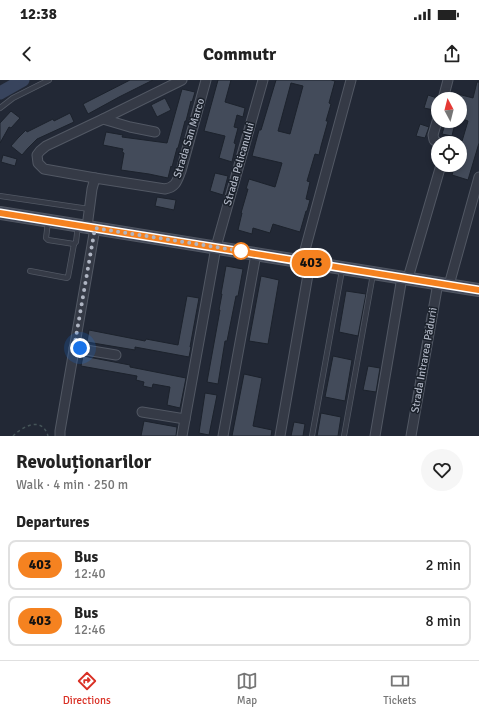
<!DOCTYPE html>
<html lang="en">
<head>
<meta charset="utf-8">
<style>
	:root { --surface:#fff; --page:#f6f6f6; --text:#222; --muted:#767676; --line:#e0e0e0; --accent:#d93025 }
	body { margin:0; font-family:Signika,sans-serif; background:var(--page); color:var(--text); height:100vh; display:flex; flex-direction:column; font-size:15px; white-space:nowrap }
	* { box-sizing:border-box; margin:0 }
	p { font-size:13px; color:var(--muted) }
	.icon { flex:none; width:22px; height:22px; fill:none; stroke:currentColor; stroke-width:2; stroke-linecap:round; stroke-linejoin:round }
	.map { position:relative; height:356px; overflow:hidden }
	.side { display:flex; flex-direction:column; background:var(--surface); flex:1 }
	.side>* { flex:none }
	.badge { padding:0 8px; border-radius:13px; font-size:14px; line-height:26px }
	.needle { width:26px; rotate:353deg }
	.buttons { position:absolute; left:431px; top:12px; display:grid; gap:8px }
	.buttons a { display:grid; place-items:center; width:36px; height:36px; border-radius:50%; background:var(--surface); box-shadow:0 2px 6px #0003; font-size:20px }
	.you { position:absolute; width:20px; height:20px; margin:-10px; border:3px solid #fff; border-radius:50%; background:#1a73e8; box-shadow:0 0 0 6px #1a73e833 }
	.map>.badge { position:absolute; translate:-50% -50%; box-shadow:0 0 0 2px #fff }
	h2 { padding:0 16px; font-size:15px; line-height:36px }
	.round { display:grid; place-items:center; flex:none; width:42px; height:42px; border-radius:21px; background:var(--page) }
	.headline { display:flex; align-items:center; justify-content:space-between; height:68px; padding:0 16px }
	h1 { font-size:19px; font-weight:800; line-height:30px }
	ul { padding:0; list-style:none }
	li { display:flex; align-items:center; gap:12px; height:50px; margin:0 8px 6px; padding:0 8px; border:2px solid var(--line); border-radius:8px }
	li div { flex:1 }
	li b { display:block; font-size:15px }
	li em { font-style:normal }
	li .badge { min-width:44px; font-weight:700; text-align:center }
	.status { display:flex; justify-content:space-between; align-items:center; height:28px; padding:0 20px; background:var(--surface); direction:ltr }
	.status svg { height:11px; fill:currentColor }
	header { display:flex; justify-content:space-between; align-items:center; height:52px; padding:0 16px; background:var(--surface); font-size:18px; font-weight:800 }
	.dock { display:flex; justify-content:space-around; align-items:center; height:56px; border-top:1px solid var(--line); background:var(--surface); font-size:11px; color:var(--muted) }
	.dock a { display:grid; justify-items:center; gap:2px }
	.dock .active { color:var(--accent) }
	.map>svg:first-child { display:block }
</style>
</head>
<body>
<div class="status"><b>12:38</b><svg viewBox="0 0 49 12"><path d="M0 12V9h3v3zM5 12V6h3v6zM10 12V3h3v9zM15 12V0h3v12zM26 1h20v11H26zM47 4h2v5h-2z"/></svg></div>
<header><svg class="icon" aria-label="back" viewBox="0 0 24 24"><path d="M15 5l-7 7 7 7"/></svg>Commutr<svg class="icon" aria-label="share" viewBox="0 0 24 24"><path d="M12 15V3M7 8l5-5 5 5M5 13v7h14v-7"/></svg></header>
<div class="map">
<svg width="479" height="356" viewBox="0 0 479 356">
	<rect width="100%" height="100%" fill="#222835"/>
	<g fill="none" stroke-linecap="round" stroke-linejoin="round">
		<polyline stroke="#38445d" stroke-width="13" points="0,13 23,0"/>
	</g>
	<g fill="#434b5a" stroke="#1c222c" fill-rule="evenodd">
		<polygon points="130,0 153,0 119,17 88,34 83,24"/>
		<polygon points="218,0 231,0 225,22 245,28 243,37 237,35 234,47 238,48 234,63 236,64 232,82 219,78 225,56 204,51"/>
		<path d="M276,0H331L335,1L329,23L331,24L326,41H328L321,66L319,75L315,74L307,101L310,102L306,119L310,120L307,131H306L300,152L273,144L270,153L253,148L252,154L238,150L242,133H241L248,109H246L249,99L275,107L282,83L252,76L259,50H261ZM291,3L303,6L290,54L278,51Z"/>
		<polygon points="477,2 479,2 479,63 468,100 452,95 455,85 460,85 460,68 468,41 460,38 460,19 452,19 454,13 473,18"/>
		<polygon points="182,9 195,12 192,22 191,21 186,41 185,41 178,68 177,68 172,87 171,86 168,98 149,94 121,90 124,73 122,72 123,69 103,65 106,52 123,55 122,57 167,63"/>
		<polygon points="428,15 437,18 434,30 424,28"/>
		<polygon points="165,18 171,30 157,37 151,25"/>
		<polygon points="11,31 20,38 11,48 9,47 0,63 0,43"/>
		<polygon points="70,33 74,42 37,59 28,68 22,75 11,66 18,58 26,50 27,52 53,39 54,41"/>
		<polygon points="446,41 455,43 452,56 442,54"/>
		<polygon points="420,44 429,47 425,58 416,56"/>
		<polygon points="3,75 17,79 15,86 1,82"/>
		<polygon points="215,93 228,96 223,115 210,111"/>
		<polygon points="157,117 176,120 174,130 155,126"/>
		<polygon points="226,186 243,189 238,216 236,216 227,261 225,261 218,304 207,302 220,230 219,230 222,214 221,214"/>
		<polygon points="261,196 279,200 268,264 249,261"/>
		<polygon points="346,211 366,214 358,256 339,252"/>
		<polygon points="187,216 199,218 190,267 191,267 189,277 135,267 135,270 87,262 89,250 145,261 146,259 178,265"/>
		<polygon points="83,276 130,285 130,287 186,298 180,328 167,325 170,307 153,304 152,308 143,306 144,302 136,300 137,296 81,286"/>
		<polygon points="333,276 352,280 345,321 325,317"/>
		<polygon points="368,286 380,288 376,312 363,310"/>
		<polygon points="244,294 262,298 253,346 272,350 271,356 232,356"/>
		<polygon points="205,313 217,315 209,355 199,353"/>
		<polygon points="321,333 341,337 338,356 317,356"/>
		<polygon points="144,341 177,347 176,356 141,356"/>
		<polygon points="294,342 305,344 303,356 291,356"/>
	</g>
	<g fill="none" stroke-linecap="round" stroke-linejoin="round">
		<g stroke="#525864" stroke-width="6">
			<g id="service">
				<polyline points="0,28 13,18 49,0"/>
				<polyline points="0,116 89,129"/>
				<polyline points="48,142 46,158 48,160 74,164 76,162 78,145"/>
				<polyline points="30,191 67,198 68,197 74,164"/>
				<polyline points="312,356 342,190"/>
				<polyline points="344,356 373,194"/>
			</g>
		</g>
		<g stroke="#525864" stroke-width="11">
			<g id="minor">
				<polyline points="443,19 448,0"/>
				<polyline points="438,38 433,55 434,60 438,63"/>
				<polyline points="103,39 130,47 155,52"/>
				<polyline points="95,98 44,89 38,83 37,75 40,71 46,66 103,39 182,0"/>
				<path d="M87,147L92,109L95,98L165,109C176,107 177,101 181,91L206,0"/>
				<polyline points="302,181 351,0"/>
				<polyline points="408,198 441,85"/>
				<polyline points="449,205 479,97"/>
				<polyline points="74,268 116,275"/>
				<polyline points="142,332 185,339"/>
				<polyline points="60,356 60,351 95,148"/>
				<polyline points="182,356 216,167 263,0"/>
				<polyline points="223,356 256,174"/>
				<polyline points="280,356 310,183"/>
				<polyline points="375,356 402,197"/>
				<polyline points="411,356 438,203"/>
			</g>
		</g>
		<g stroke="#525864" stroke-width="14">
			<polyline id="secondary" points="0,133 479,210"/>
		</g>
		<path stroke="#455458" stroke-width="1.5" stroke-dasharray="3 3" stroke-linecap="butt" d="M13,356C23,346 42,336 48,356"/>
		<use href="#service" stroke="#353a46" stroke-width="4.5"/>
		<use href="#minor" stroke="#353a46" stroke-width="9"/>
		<use href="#secondary" stroke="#434959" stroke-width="12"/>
	</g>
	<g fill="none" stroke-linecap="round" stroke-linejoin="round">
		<g stroke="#fff" stroke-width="9">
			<polyline id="line" points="0,133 479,210"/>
		</g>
		<use href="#line" stroke="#f58220" stroke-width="6"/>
		<polyline stroke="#afb5c3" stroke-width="4" stroke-dasharray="0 7.2" points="80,268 74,268 95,148 241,171"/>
	</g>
	<circle fill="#fff" stroke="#f58220" stroke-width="2" cx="241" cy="171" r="8"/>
	<g text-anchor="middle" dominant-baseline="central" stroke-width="3" stroke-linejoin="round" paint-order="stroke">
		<g font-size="11" fill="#afb5c3" stroke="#1a202a">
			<text transform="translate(189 58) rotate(-73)">Strada San Marco</text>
			<text transform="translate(239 84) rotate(-74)">Strada Pelicanului</text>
			<text transform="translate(424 280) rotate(-80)">Strada Intrarea Pădurii</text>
		</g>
	</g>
</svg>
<div class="buttons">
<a><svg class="needle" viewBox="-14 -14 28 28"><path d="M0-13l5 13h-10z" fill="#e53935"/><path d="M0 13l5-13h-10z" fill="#767676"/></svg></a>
<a><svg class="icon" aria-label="locate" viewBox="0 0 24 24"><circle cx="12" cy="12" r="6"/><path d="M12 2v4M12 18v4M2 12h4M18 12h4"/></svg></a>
</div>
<div class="you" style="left:80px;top:268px"></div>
<b class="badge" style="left:311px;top:183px;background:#f58220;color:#111">403</b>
</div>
<section class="side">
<div class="headline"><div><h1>Revoluționarilor</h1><p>Walk · 4 min · 250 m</p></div><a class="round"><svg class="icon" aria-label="heart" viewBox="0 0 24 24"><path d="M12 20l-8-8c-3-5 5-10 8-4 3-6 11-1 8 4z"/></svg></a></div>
<h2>Departures</h2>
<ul>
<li><span class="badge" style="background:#f58220;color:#111">403</span><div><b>Bus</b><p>12:40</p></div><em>2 min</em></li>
<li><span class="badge" style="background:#f58220;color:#111">403</span><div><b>Bus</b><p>12:46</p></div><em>8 min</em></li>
</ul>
</section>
<nav class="dock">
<a class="active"><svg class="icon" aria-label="directions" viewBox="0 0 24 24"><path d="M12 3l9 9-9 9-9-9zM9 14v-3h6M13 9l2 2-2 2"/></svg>Directions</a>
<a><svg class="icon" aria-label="map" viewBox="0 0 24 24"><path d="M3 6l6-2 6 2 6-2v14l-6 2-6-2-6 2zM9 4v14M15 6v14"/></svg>Map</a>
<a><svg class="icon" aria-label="tickets" viewBox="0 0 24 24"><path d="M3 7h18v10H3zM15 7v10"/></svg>Tickets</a>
</nav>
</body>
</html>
